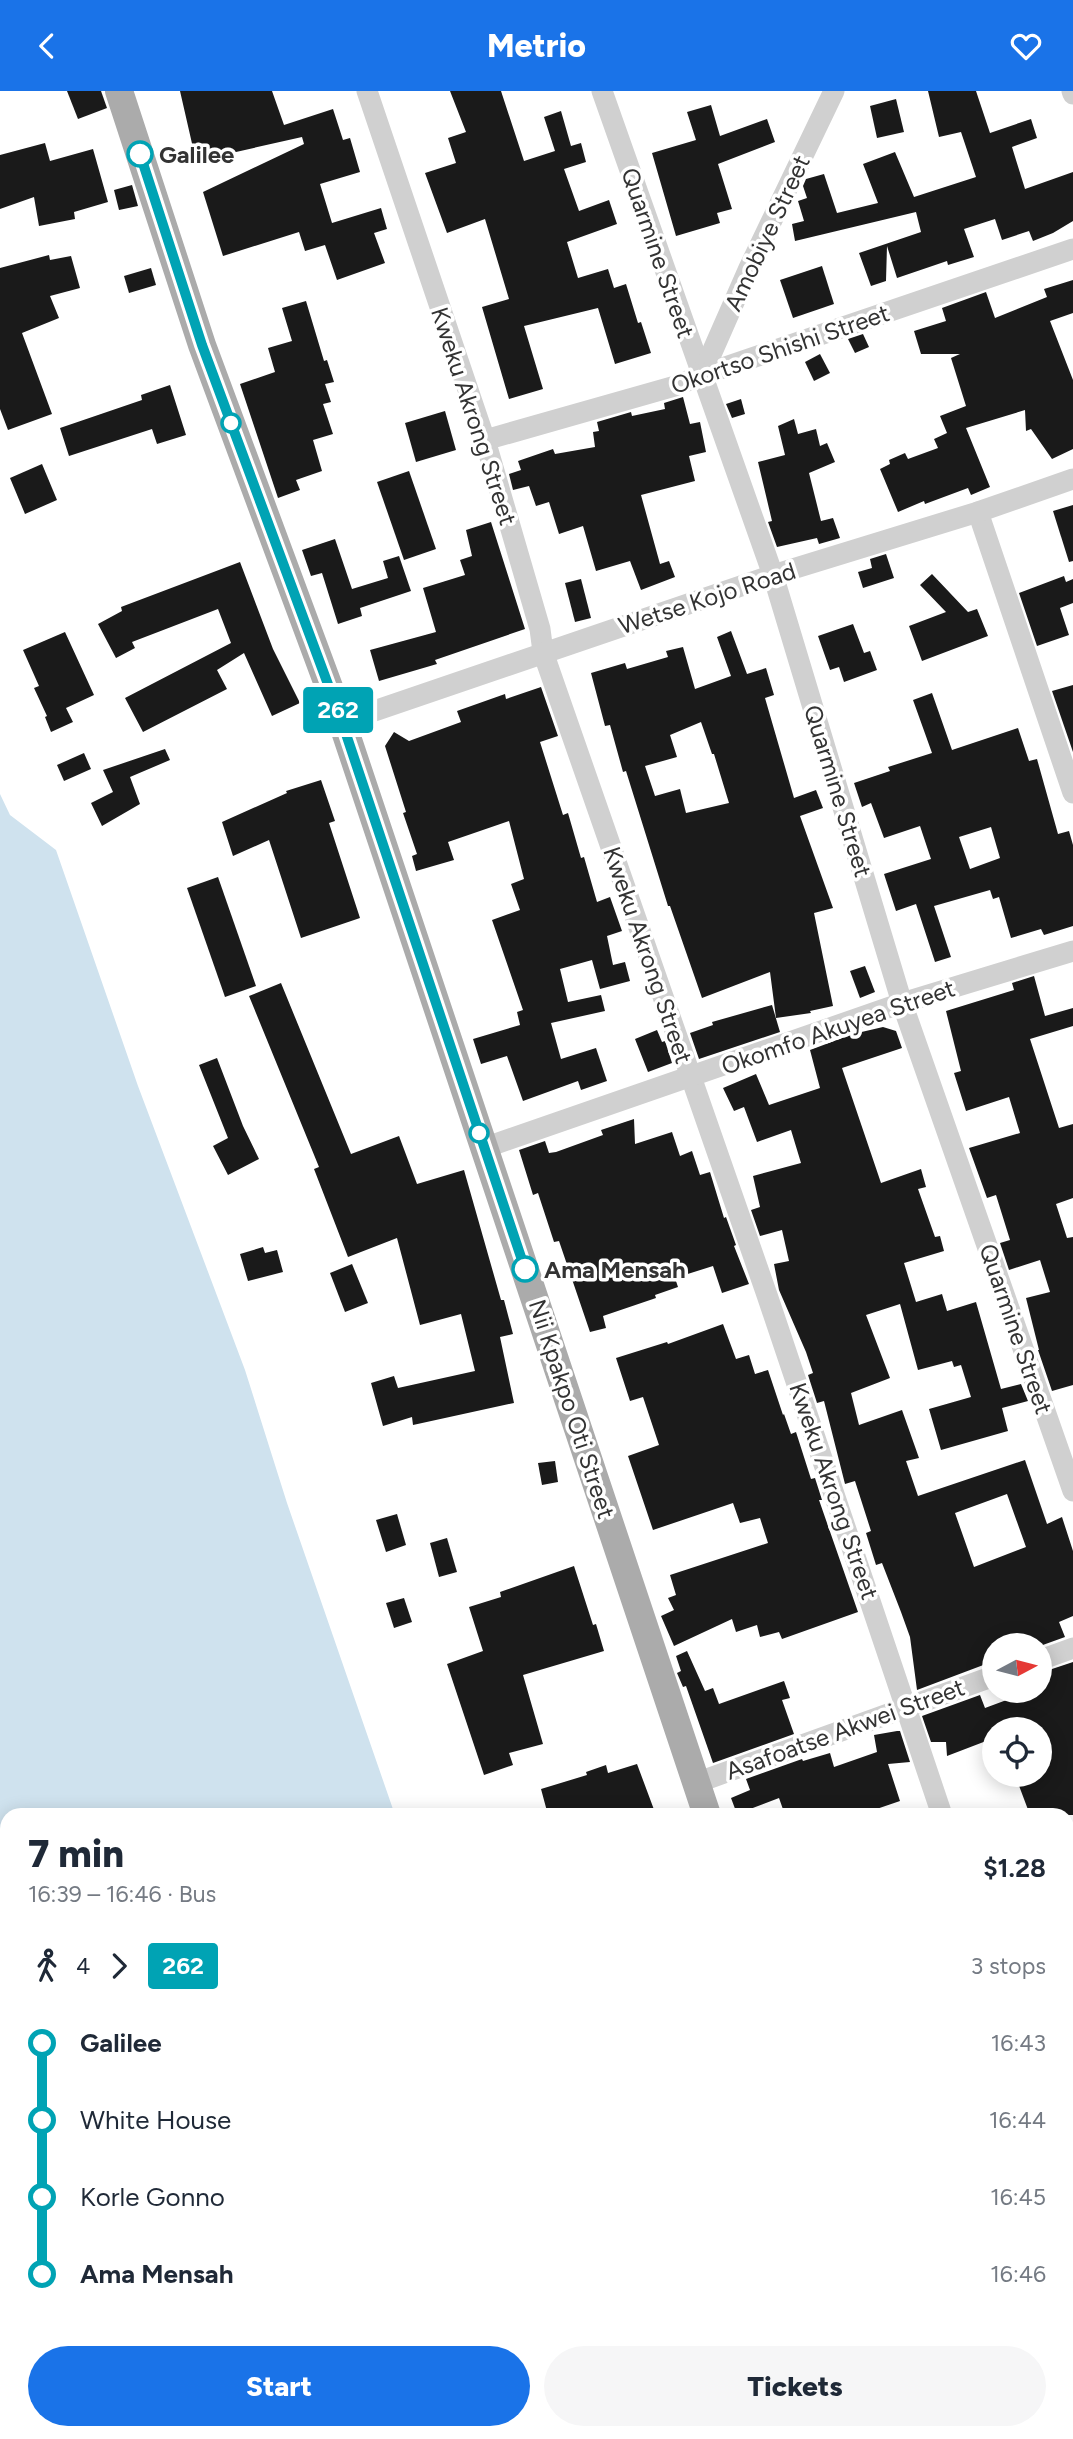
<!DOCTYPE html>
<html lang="en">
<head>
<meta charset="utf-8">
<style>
	:root { --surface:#fff; --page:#f6f6f7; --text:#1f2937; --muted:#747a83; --accent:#1a73e8 }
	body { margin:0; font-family:Figtree,sans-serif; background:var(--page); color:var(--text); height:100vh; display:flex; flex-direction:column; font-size:26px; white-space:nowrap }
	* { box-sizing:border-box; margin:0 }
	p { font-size:23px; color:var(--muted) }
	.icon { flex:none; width:38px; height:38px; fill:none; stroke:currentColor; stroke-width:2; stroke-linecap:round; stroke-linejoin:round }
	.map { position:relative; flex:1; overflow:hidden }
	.details { position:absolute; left:0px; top:1717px; width:1074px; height:632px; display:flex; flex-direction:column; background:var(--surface); border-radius:21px 21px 0 0; box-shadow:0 4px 18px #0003 }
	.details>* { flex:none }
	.badge { padding:0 14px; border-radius:5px; font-size:24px; line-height:46px }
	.needle { width:46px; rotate:83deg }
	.tools { position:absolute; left:982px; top:1542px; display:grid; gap:14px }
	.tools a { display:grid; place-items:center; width:70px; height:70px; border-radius:50%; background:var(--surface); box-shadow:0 4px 18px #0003; font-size:35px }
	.map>.badge { position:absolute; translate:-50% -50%; box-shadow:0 0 0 4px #fff }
	.legs { display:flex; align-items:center; gap:10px; height:77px; padding:0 28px; font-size:23px }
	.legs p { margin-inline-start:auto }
	.overview { display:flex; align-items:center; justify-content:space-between; height:119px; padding:0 28px }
	h1 { font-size:38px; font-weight:800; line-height:52px }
	.button { display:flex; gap:14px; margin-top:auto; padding:14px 28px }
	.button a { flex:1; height:80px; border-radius:42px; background:var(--accent); color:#fff; font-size:28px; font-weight:800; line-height:80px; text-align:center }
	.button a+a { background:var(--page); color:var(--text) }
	ul { padding:0 28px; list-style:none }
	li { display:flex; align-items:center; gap:24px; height:77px; font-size:26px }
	li i { display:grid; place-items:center; width:10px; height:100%; margin:0 9px; background:currentColor }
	li i::after { content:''; width:18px; height:18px; margin:-9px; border:5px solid; border-radius:50%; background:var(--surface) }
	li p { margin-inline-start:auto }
	li:first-child i { background:linear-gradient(#0000 50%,currentColor 0) }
	li:last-child i { background:linear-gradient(currentColor 50%,#0000 0) }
	header { display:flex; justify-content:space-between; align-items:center; height:91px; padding:0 28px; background:var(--accent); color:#fff; font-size:32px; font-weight:800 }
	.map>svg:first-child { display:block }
</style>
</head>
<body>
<header><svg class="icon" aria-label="back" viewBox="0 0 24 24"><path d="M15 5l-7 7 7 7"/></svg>Metrio<svg class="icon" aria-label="heart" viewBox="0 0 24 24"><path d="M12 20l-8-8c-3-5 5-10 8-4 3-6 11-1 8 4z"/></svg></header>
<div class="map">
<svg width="1073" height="2348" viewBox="0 0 1073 2348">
	<rect width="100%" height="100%" fill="#fff"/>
	<polygon fill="#cfe2ee" points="0,703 10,724 56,759 138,995 245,1279 287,1412 395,1724 7,1724 7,2342 619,2342 622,2348 0,2348"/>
	<g fill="#1a1a1a" fill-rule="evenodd">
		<polygon points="67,0 101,0 107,17 78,28"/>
		<polygon points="180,0 272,0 284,34 333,18 343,49 350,47 360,81 320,93 332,132 381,117 387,138 374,142 385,172 337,189 325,154 305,160 299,141 223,165 203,101 304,53 302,46 196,70"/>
		<polygon points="450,0 501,0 524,70 555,60 544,26 561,20 571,55 581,52 586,71 564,78 579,120 609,109 617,133 567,151 578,187 608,178 614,197 626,193 638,232 641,231 651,262 615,273 598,217 524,235 543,298 509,308 482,216 509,208 485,128 447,142 425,82 456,72 448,47 466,41"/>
		<polygon points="928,0 976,0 990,42 1031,28 1037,47 1012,56 1025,98 1073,81 1073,130 1053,142 1033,150 1029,140 1002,149 995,128 964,138 974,166 948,174 947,170 897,187 887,155 886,190 871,195 859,162 921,141 916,121 795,150 792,133 804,130 798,110 807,107 803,95 806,88 824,83 837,122 878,112 863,73 895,61 914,106 976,86 961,41 939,46"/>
		<polygon points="896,8 904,41 877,47 870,15"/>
		<polygon points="711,14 720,45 767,28 775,51 718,73 732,118 717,122 720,132 676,145 652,62 696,49 687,21"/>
		<polygon points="45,52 50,70 93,58 108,111 74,121 75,128 39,135 34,106 0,118 0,64"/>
		<polygon points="132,94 138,115 119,119 114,99"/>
		<polygon points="49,164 50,169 71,165 80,197 50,205 59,227 22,242 52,323 8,339 0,318 0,177"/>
		<polygon points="822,175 834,213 793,227 780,189"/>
		<polygon points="151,177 156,194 129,202 124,185"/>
		<polygon points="1073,189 1073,222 1050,230 1073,289 1073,358 1052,368 1031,338 1026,340 1025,319 966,337 990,396 971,404 968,397 925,413 924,410 898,421 880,378 890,373 889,369 905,362 908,368 938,357 934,348 947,342 940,325 966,315 951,267 960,263 921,263 914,240 946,230 942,217 986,201 995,227 1047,206 1044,198"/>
		<polygon points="306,210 324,270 327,269 334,291 325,293 331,311 323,313 333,343 313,349 322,380 296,389 300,399 278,407 240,293 275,281 268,257 292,250 282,217"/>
		<polygon points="863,243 869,256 855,262 848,248"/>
		<polygon points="820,263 830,282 814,290 805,271"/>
		<polygon points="170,294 186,344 157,353 152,338 69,365 60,337 142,309 141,304"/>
		<polygon points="683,306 690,333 700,331 706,361 689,365 695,390 641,404 660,473 669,470 675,486 641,499 630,470 596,480 583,435 559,443 549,411 536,415 529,395 513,399 509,383 521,379 518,370 553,358 555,363 595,356 593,341 599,340 597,331 631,321 632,325 665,318 664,312"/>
		<polygon points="741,308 745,323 732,327 726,313"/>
		<polygon points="445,320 456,359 416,371 405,332"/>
		<polygon points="794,328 798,343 816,338 820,355 827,352 835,371 809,382 821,430 833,427 840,447 819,453 817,447 777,456 768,431 772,430 758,371 785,364 778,335"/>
		<polygon points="42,373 57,409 25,423 10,387"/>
		<polygon points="409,380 436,458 404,469 377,391"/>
		<polygon points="1073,414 1073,470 1069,471 1053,420"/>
		<polygon points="491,431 525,538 435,569 437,573 379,590 370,559 436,541 423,497 465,484 460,469 472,465 466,439"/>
		<polygon points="335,448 352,498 388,487 383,470 399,465 411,500 360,517 362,525 338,533 322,482 311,485 302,459"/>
		<polygon points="886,463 894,487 863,497 858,481 872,477 870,468"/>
		<polygon points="240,471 273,558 300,612 272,625 244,562 217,579 227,598 143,641 125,607 231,552 218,518 132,551 135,557 116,567 98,533 122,520 121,516"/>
		<polygon points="932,483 968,521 977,518 988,545 922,570 909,535 946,521 920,494"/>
		<polygon points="1064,485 1066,491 1073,488 1073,512 1060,517 1069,544 1037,555 1019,502"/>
		<polygon points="581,488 591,527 575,531 565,492"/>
		<polygon points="853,533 864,562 870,560 877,579 844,591 839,576 830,579 818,545"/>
		<path d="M731,540L747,583L766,577L774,604L765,607L794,707L816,699L823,717L800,725L833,817L814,822L833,915L810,920L811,922L776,927L770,881L702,907L670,815H668L626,680L623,681L610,634L605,635L591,582L625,572L627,578L668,566L666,560L683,556L695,598L731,585L717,546ZM701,631L712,663H714L729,712L686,722L680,698L655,705L645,675L677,666L670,644Z"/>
		<polygon points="65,541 94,604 66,617 73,631 51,641 45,626 47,625 34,597 39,595 23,559"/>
		<polygon points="1073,594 1073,661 1052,600"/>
		<polygon points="541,596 558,645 540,651 563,724 568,722 581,767 584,766 597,811 610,806 622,840 607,845 613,874 625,871 630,890 600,898 592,869 560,878 568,911 601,904 605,920 551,932 561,968 596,957 607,990 581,999 578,990 523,1010 507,965 481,973 473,948 520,934 517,921 523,919 492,829 520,819 511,793 524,788 509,730 448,751 454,769 416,780 412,765 417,763 403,722 406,721 385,655 394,641 409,650 461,631 457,620 505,603 506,608"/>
		<path d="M932,602L952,659L1018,637L1029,670L1037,668L1058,743L1069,740L1073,754V835L1044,844L1041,838L1011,847L999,806L993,808L990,799L934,815L951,866L935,871L916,813L896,820L884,783L931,768L920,735L884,747L871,712L862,716L854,692L890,680L888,676L932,662L913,609ZM991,736L1000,767L970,778L959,746Z"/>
		<polygon points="165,658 170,669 130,686 140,713 102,735 91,712 113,701 103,679"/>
		<polygon points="84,662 91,678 64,690 57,674"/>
		<polygon points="321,689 335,730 329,732 360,827 301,847 269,749 233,765 222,731 287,702 286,700"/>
		<polygon points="218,786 256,895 225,906 187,797"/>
		<polygon points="865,875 875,901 860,907 850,880"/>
		<polygon points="1034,885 1045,925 1073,917 1073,935 1030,948 1059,1037 1073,1033 1073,1107 1056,1113 1067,1147 1073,1146 1073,1294 1052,1300 1038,1259 1039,1259 1026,1207 1050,1201 1040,1169 1009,1179 1000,1152 1010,1149 996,1104 987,1107 969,1057 1020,1042 1009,1006 966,1020 954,982 961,980 946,920 1014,899 1012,892"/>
		<polygon points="281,892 351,1063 399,1045 417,1093 464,1079 501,1209 504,1209 513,1243 500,1246 514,1312 413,1334 412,1326 383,1335 371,1292 394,1285 398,1297 475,1280 461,1223 420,1234 397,1147 348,1166 314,1078 319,1076 249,905"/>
		<polygon points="772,914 780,941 699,968 690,942 713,934 712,931"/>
		<path d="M883,936L896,940L902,957L842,977L881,1092L921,1078L926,1096L918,1098L935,1146L940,1145L944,1160L904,1172L916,1211L942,1203L947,1220L976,1211L1001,1298L1021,1293L1028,1310L1002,1317L1008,1340L941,1359L929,1318L971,1306L961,1274L954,1276L952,1270L918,1279L900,1213L866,1224L890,1287L851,1302L859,1334L902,1319L919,1367L906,1370L918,1405L1025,1369L1047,1433L1062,1426L1073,1460V1525L1059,1531L1065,1546L1040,1555L994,1554V1570L917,1599L910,1546L901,1521L882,1472L876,1474L866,1442L871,1440L855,1390L845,1393L824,1310L817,1312L808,1284L813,1282L806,1261L779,1199L774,1173L789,1170L782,1139L760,1145L751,1119L760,1116L753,1085L801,1072L791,1039L757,1051L744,1016L734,1020L723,997L756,983L769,1014L820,997L810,959L853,943ZM1007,1403L1026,1456L974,1476L955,1422Z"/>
		<polygon points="657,939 662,951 665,950 672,972 648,981 635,948"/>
		<polygon points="217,967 243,1035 259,1068 228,1084 213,1055 228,1047 199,974"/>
		<polygon points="634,1028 635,1053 672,1041 680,1065 692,1060 700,1084 710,1081 724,1127 726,1126 736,1154 734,1155 749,1193 722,1202 713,1175 675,1187 678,1196 655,1204 656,1207 603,1225 606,1237 590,1241 559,1150 554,1151 538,1102 533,1104 519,1059 545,1050 549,1062 556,1061 603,1044 601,1039"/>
		<polygon points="263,1156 265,1162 277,1159 283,1181 248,1190 240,1163"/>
		<polygon points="352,1173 368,1212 345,1221 330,1182"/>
		<polygon points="723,1233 736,1268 749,1264 755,1283 768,1279 783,1324 784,1323 791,1343 796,1341 811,1388 815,1387 822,1409 819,1409 858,1521 782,1548 779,1541 760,1546 757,1534 736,1541 732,1528 674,1555 661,1525 674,1519 668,1507 676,1504 670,1484 768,1452 760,1427 740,1432 733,1412 653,1439 628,1365 659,1354 643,1306 630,1310 616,1267 667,1251 668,1253"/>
		<polygon points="555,1370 558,1391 542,1394 538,1372"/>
		<polygon points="397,1423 406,1454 386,1461 376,1429"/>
		<polygon points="447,1447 457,1481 439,1486 430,1452"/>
		<polygon points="574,1475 593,1534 596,1533 604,1560 523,1584 543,1653 509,1662 513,1674 484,1684 447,1573 483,1560 469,1516 501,1506 500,1501"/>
		<polygon points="404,1507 412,1531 394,1537 386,1512"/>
		<polygon points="687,1560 705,1600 713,1597 719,1613 784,1590 790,1607 782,1609 794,1643 713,1672 686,1595 683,1596 677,1582 681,1580 676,1565"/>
		<polygon points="1073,1571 1073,1724 1030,1724 1015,1684 1040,1684 1040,1638 1033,1638 1031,1632 1016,1638 994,1638 994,1647 947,1665 946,1651 931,1651 922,1625 980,1604 985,1617 1031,1600 1040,1600 1040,1582"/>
		<polygon points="897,1640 900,1640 910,1671 888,1673 900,1710 859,1724 785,1724 779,1707 737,1723 731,1707 750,1699 746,1688 802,1668 803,1670 830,1662 834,1676 877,1661 874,1644"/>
		<polygon points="637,1673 656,1724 548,1724 541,1698 587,1684 586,1681 606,1674 608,1682"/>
	</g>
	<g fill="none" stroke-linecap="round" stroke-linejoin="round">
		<g stroke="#d0d0d0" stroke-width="21">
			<polyline points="367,0 485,349 540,538 543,561 767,1204 942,1724"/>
			<polyline points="602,0 773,484 902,912 1073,1400"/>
			<polyline points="1072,0 1073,3"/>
			<polyline points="702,284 749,177 834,0"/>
			<polyline points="485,349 675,295 702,284 1073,158"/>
			<polyline points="978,421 1073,702"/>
			<polyline points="342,631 773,484 978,421 1073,388"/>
			<polyline points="484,1057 902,912 1073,860"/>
			<polyline points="1040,1569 1073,1557"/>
			<polyline points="696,1692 994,1585"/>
			<polyline points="1068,1792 1073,1790"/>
			<polyline points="1068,2113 1073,2130"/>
		</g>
		<g stroke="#ababab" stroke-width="28">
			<polyline points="119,0 202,254 342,631 707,1724"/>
			<polyline points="913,2342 915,2348"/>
		</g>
	</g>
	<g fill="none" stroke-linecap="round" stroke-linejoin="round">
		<g stroke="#fff" stroke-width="16">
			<polyline id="line-1" points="140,63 202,254 342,631 525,1178"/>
		</g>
		<use href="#line-1" stroke="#00a3b4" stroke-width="10"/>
	</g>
	<g fill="#fff" stroke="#00a3b4" stroke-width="3.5">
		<circle cx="140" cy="63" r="12"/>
		<circle cx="231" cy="332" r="9"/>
		<circle cx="479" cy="1042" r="9"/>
		<circle cx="525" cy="1178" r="12"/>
	</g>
	<g text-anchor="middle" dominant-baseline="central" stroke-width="7" stroke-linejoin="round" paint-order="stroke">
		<g font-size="24" font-weight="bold" fill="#333" stroke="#fff" text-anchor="start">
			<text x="159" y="63">Galilee</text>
			<text x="544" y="1178">Ama Mensah</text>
		</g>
		<g font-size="24" fill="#333" stroke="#fff">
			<text transform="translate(767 142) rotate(-65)">Amobiye Street</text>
			<text transform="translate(658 162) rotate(71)">Quarmine Street</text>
			<text transform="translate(780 258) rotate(-19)">Okortso Shishi Street</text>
			<text transform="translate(474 325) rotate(72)">Kweku Akrong Street</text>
			<text transform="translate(707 507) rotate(-18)">Wetse Kojo Road</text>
			<text transform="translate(838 700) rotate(73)">Quarmine Street</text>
			<text transform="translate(648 864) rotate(71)">Kweku Akrong Street</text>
			<text transform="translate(838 936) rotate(-19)">Okomfo Akuyea Street</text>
			<text transform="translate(1016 1238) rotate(71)">Quarmine Street</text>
			<text transform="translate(572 1318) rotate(72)">Nii Kpakpo Oti Street</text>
			<text transform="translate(834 1400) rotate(71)">Kweku Akrong Street</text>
			<text transform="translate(845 1638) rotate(-20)">Asafoatse Akwei Street</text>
		</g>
	</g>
</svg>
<div class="tools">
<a><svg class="needle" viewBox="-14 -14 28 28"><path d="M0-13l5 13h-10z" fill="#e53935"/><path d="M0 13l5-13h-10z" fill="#747a83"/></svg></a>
<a><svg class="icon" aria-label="locate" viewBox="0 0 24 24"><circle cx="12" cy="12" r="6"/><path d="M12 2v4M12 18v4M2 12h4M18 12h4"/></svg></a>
</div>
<b class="badge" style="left:338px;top:619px;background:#00a3b4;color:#fff">262</b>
<section class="details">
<div class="overview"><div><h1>7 min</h1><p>16:39 – 16:46 · Bus</p></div><b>$1.28</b></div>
<div class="legs"><svg class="icon" aria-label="walk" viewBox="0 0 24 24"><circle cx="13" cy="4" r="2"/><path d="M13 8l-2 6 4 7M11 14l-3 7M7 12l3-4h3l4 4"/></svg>4<svg class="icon" aria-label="forward" viewBox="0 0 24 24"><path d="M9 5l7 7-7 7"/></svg><b class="badge" style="background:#00a3b4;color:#fff">262</b><p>3 stops</p></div>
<ul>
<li><i style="color:#00a3b4"></i><b>Galilee</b><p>16:43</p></li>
<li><i style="color:#00a3b4"></i><span>White House</span><p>16:44</p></li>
<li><i style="color:#00a3b4"></i><span>Korle Gonno</span><p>16:45</p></li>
<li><i style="color:#00a3b4"></i><b>Ama Mensah</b><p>16:46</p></li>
</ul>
<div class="button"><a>Start</a><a>Tickets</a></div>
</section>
</div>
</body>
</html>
